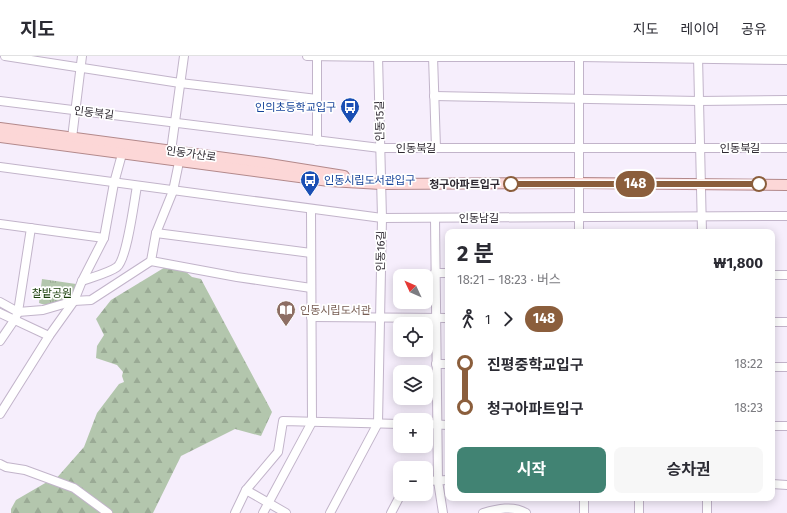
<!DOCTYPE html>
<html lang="ko">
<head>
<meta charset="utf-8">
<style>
	:root { --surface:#fff; --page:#f7f7f7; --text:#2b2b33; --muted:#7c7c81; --line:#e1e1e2; --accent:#418373 }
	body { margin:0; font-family:"Fira Sans","Noto Sans KR",sans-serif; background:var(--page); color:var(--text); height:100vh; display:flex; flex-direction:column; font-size:15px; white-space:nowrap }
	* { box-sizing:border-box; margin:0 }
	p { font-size:13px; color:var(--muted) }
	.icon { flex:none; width:22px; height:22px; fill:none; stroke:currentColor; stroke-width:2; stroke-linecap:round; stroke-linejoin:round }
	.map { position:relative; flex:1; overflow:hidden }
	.side { position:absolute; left:445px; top:173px; width:330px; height:272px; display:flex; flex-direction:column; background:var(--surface); border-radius:8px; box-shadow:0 2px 10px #0003 }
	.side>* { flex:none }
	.badge { padding:0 8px; border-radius:13px; font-size:14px; line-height:26px }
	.needle { width:26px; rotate:314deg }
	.tools { position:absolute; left:393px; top:213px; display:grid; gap:8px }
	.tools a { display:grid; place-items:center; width:40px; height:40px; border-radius:8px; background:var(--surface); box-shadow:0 2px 10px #0003; font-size:20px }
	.map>.badge { position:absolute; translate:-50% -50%; box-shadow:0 0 0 2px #fff }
	.legs { display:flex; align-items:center; gap:6px; height:44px; padding:0 12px; font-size:13px }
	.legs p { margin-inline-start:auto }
	.head { display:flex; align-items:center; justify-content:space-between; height:68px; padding:0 12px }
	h1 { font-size:22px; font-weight:700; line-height:30px }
	.primary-button { display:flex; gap:8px; margin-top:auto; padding:8px 12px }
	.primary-button a { flex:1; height:46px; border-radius:8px; background:var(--accent); color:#fff; font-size:16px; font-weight:700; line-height:46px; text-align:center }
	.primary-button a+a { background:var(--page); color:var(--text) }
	ul { padding:0 12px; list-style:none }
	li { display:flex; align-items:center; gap:14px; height:44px; font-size:15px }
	li i { display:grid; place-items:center; width:6px; height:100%; margin:0 5px; background:currentColor }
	li i::after { content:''; width:10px; height:10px; margin:-5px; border:3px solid; border-radius:50%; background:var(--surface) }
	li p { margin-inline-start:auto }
	li:first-child i { background:linear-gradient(#0000 50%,currentColor 0) }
	li:last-child i { background:linear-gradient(currentColor 50%,#0000 0) }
	header { display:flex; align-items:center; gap:24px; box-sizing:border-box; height:56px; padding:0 20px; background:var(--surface); border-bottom:1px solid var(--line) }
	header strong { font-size:19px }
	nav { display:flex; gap:22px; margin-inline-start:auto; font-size:14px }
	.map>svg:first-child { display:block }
</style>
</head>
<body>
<header>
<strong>지도</strong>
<nav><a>지도</a><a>레이어</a><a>공유</a></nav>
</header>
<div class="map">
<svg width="787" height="457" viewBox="0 0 787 457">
	<defs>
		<pattern id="forest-firs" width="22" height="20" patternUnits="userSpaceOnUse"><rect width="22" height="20" fill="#b3c6ad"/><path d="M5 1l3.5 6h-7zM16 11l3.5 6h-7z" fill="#9aaa95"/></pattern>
		<pattern id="park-tufts" width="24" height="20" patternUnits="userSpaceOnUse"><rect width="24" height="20" fill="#b3c6ad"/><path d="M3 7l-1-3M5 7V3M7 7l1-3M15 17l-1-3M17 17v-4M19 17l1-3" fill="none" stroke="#9aaa95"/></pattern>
	</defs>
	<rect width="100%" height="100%" fill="#f6eefc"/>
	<polygon fill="url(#forest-firs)" points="167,210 185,215 192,221 201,223 272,356 261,380 235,373 181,400 153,457 11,457 11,453 16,444 47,426 54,425 84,391 97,357 119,328 124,326 122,320 123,316 117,309 96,302 97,290 104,279 96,263 111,244"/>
	<path fill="url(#park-tufts)" d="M42,223L76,228L75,237C64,247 54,253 39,247Z"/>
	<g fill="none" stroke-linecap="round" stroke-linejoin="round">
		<g stroke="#c2b4ca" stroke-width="10">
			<g id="minor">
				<polyline points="5,0 180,27 317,43"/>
				<polyline points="307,0 378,1 579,1 787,4"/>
				<polyline points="317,0 317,85"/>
				<polyline points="433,0 436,92"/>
				<polyline points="698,0 702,176"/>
				<polyline points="434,40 699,45 787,44"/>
				<polyline points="0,45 380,92 787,92"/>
				<polyline points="72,82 82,0"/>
				<polyline points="171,95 184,0"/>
				<polyline points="0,111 382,162 787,160"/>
				<polyline points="435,162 438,425 443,457"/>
				<polyline points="0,168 104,182"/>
				<polyline points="579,176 579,0"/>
				<polyline points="156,177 311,197"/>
				<polyline points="151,205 237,221 311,232"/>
				<polyline points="435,217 448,217"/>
				<polyline points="772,219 787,219"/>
				<path d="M82,225C92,221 109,217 117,211C127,203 134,146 137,130"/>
				<polyline points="0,246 18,256 43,254 74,245 91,244 151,205 156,177 173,135 179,106"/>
				<polyline points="0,257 49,280"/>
				<polyline points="311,261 448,262"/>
				<polyline points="772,266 787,266"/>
				<polyline points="0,285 15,263 18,256 31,172"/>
				<polyline points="436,308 448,308"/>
				<polyline points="772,311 787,311"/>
				<polyline points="0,358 49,280 74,245 82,225 104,182 114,127 122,98"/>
				<polyline points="426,368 448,369"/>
				<polyline points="772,370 787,370"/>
				<polyline points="0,408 6,411 25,414 74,432 108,457"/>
				<polyline points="426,425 448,424"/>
				<polyline points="772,428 787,429"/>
				<polyline points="246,434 286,457"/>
				<polyline points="584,442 584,457"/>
				<polyline points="639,442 639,457"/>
				<polyline points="707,442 707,457"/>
				<polyline points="235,457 246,434 278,396 283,365 400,368"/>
				<polyline points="263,457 312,366 311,153"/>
				<polyline points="330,457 378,367 382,162 378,0"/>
				<polyline points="391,457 401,438"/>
				<path d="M483,457C497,453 513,449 526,457"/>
			</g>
		</g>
		<g stroke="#b3898b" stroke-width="12">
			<g id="major">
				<polyline points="0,72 263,107 344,120"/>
				<polyline points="0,81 329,125 381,128 580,127 787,129"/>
			</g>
		</g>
		<use href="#minor" stroke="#fff" stroke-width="8"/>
		<use href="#major" stroke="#fcd7d7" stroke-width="10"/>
	</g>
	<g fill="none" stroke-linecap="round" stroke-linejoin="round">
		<g stroke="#fff" stroke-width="9">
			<polyline id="line-1" points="511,128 759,128"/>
		</g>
		<use href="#line-1" stroke="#8b5e3c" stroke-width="6"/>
	</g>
	<defs>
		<g id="bus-pin" transform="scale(1)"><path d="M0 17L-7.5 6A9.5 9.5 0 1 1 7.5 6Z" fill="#1a4fb4" stroke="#fff"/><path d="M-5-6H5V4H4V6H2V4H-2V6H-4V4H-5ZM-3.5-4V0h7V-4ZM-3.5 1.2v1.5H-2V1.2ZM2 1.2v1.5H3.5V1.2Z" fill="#fff"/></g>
		<g id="library-pin" transform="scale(1)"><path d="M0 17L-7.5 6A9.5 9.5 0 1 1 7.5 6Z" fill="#8d6e63" stroke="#fff"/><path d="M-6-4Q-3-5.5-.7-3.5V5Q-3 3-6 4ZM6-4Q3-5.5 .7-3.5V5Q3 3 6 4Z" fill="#fff"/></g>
	</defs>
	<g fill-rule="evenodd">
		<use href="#bus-pin" x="350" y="51"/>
		<use href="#bus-pin" x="310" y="124"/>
		<use href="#library-pin" x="286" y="254"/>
	</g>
	<g fill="#fff" stroke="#8b5e3c" stroke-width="2">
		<circle cx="511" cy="128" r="7"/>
		<circle cx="759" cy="128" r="7"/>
	</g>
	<g text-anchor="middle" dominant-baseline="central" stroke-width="3.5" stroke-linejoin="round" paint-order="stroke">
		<g font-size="11" fill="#164399" stroke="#fff" text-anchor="end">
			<text x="336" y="51">인의초등학교입구</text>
			<text x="324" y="124" text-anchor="start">인동시립도서관입구</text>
		</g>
		<g font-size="11" fill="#2e2931" stroke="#fff">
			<text transform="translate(94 57) rotate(7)">인동북길</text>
			<text transform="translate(380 65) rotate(-91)">인동15길</text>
			<text x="416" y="92">인동북길</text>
			<text x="740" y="92">인동북길</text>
			<text transform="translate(191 98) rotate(8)">인동가산로</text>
			<text x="479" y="162">인동남길</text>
			<text transform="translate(381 195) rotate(-89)">인동16길</text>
		</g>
		<g font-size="11" font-weight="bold" fill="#2e2931" stroke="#fff" text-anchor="end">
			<text x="500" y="128">청구아파트입구</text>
		</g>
		<g font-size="11" fill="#183d09" stroke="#fff">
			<text x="52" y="237">찰밭공원</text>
		</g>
		<g font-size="11" fill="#785e54" stroke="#fff" text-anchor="start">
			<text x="300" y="254">인동시립도서관</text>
		</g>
	</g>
</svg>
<div class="tools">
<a><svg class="needle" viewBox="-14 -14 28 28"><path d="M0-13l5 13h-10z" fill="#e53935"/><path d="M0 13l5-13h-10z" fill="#7c7c81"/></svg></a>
<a><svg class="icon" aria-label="locate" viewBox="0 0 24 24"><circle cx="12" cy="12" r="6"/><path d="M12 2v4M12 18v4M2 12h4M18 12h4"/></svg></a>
<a><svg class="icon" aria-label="layers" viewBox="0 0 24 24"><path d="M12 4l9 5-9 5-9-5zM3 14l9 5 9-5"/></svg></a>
<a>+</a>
<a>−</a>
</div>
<b class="badge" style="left:635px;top:128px;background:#8b5e3c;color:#fff">148</b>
<section class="side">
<div class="head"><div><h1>2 분</h1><p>18:21 – 18:23 · 버스</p></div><b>₩1,800</b></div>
<div class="legs"><svg class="icon" aria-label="walk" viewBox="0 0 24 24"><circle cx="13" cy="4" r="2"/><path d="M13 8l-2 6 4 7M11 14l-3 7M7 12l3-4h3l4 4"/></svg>1<svg class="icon" aria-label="forward" viewBox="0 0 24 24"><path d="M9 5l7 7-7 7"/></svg><b class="badge" style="background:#8b5e3c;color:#fff">148</b></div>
<ul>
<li><i style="color:#8b5e3c"></i><b>진평중학교입구</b><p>18:22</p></li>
<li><i style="color:#8b5e3c"></i><b>청구아파트입구</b><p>18:23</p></li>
</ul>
<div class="primary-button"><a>시작</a><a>승차권</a></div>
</section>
</div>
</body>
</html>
